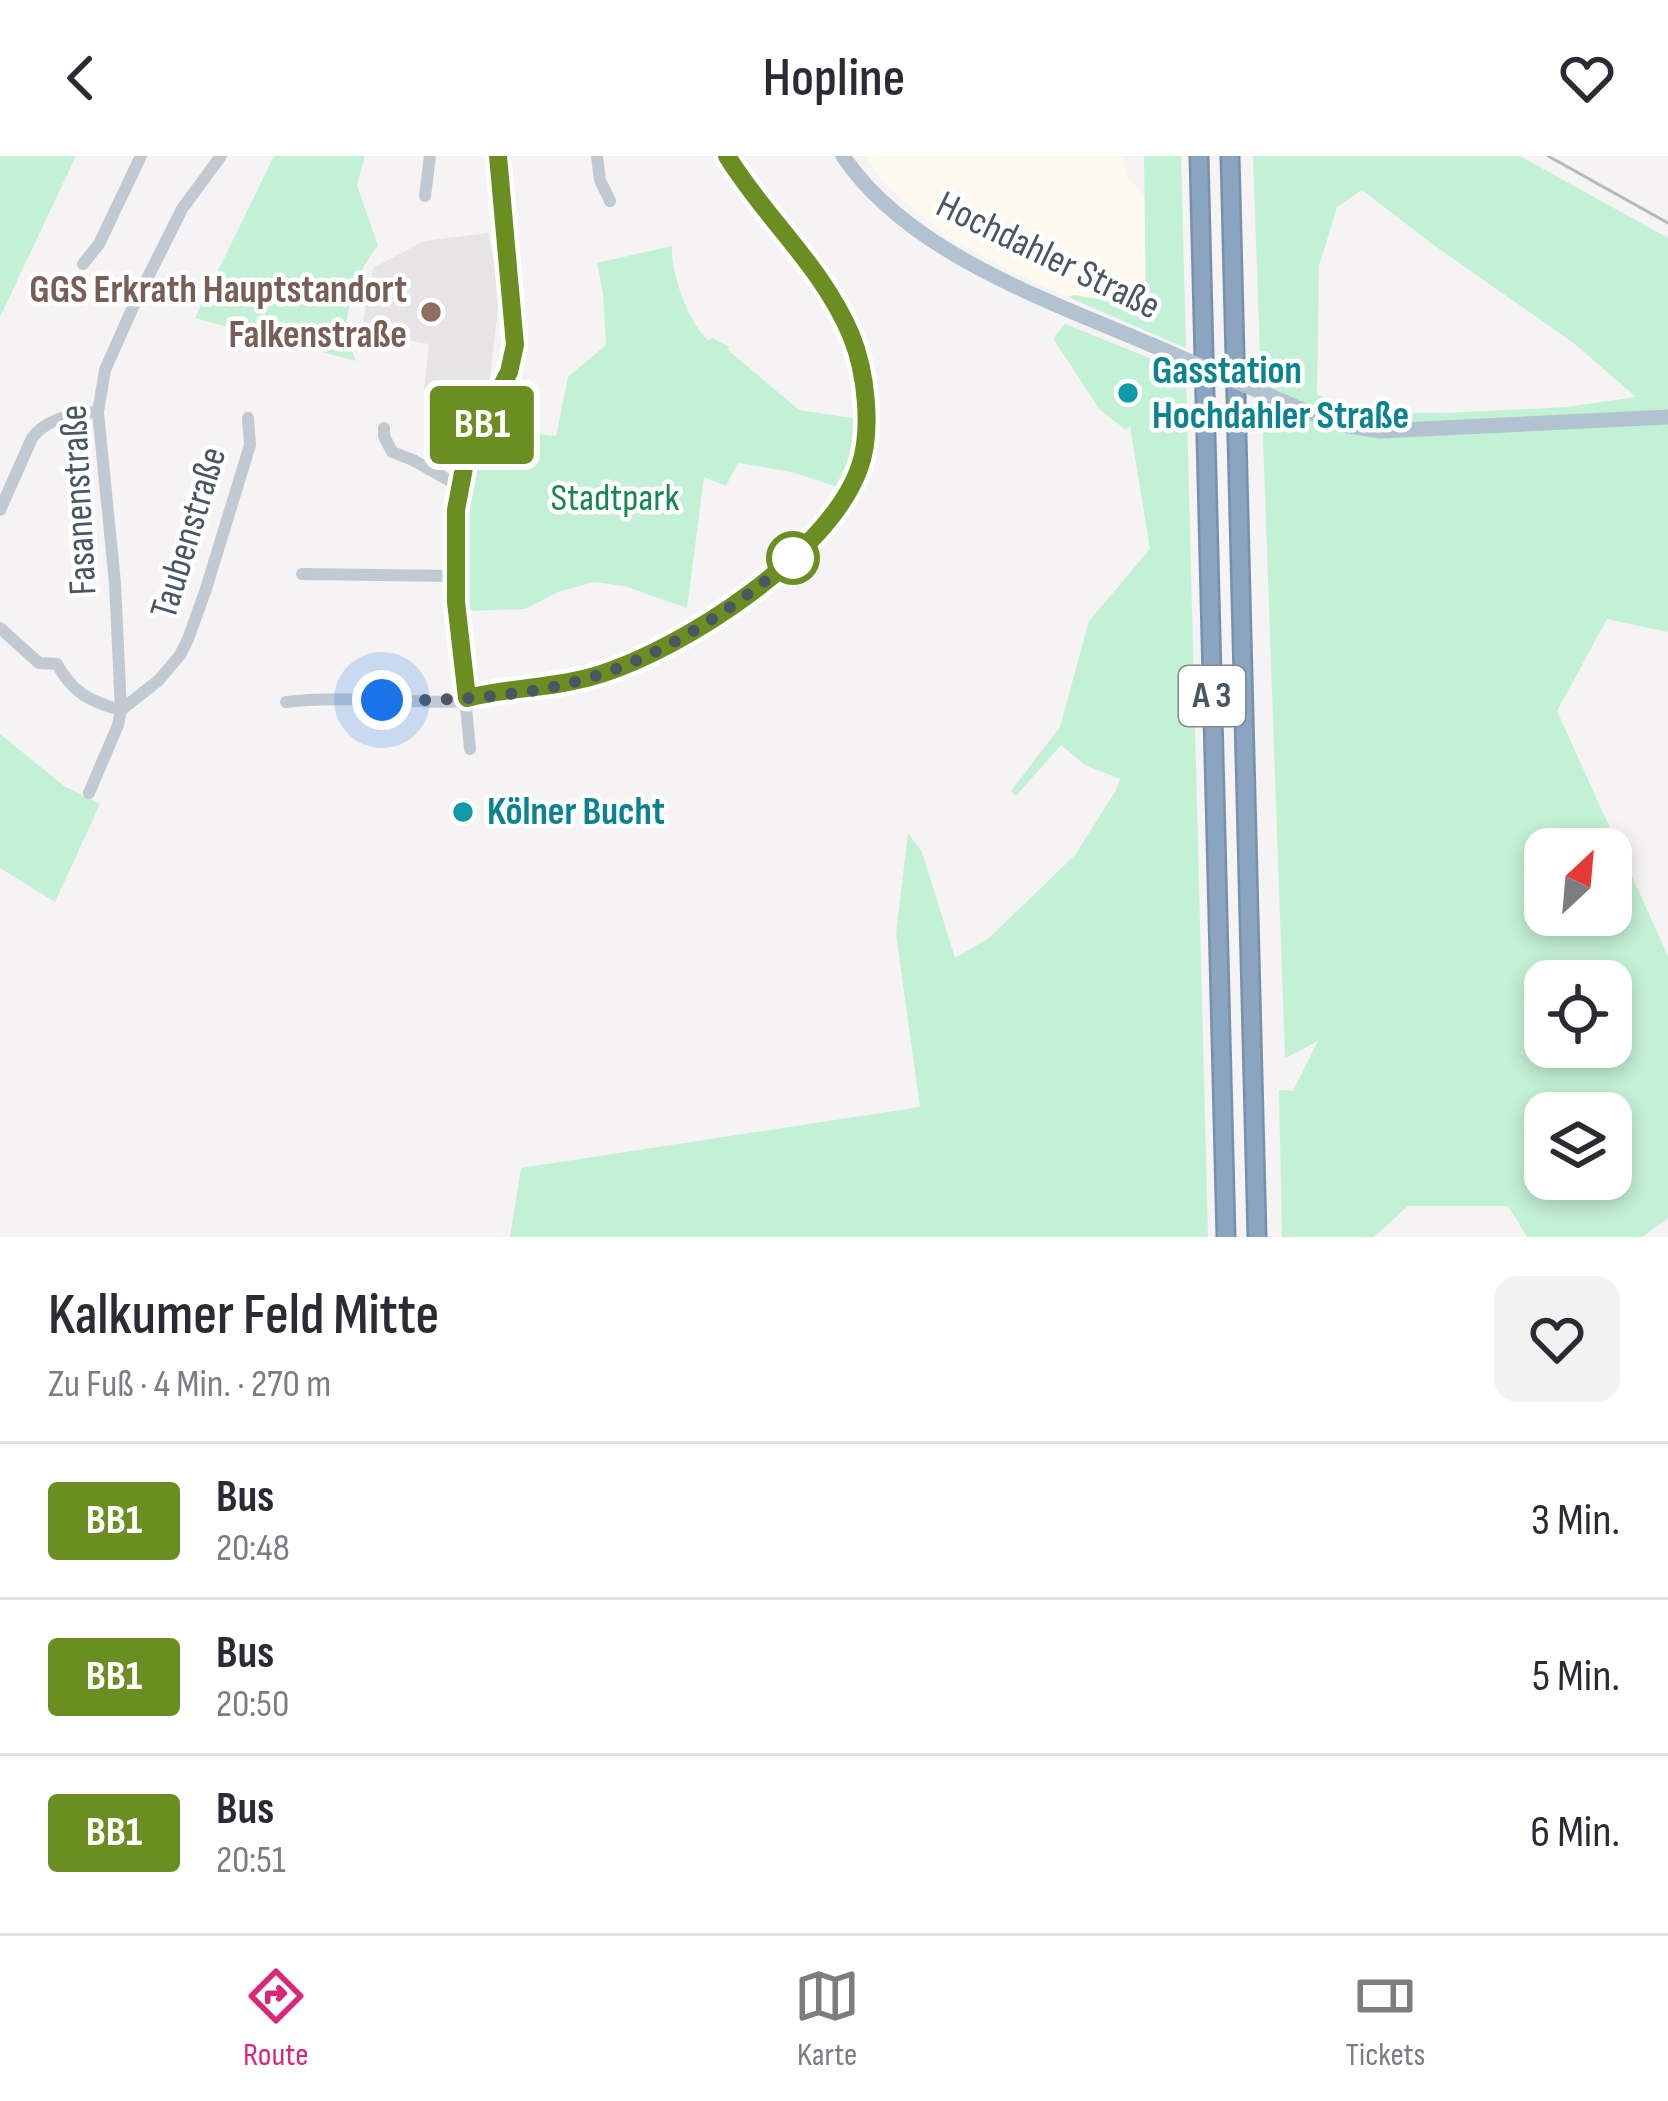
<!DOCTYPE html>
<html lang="de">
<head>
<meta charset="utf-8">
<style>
	:root { --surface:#fff; --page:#f2f2f3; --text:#2b2b33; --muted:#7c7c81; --line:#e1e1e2; --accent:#db2777 }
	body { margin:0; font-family:"Sofia Sans Condensed",sans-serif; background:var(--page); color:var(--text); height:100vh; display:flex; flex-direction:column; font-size:45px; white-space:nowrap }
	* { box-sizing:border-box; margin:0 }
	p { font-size:39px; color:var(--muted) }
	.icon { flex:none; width:66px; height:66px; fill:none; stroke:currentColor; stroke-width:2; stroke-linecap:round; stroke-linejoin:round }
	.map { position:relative; height:1081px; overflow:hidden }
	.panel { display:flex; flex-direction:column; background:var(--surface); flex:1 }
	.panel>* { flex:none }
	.badge { padding:0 24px; border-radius:9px; font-size:42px; line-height:78px }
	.needle { width:78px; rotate:26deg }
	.fabs { position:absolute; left:1524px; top:672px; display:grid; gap:24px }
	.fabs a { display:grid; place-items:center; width:108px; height:108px; border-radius:24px; background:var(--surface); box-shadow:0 6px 18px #0003; font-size:60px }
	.you { position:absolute; width:60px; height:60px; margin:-30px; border:9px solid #fff; border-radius:50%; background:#1a73e8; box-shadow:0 0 0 18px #1a73e833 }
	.map>.badge { position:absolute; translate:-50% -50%; box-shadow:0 0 0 6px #fff }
	.round { display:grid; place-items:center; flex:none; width:126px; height:126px; border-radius:24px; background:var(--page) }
	.head { display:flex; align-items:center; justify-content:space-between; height:204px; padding:0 48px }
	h1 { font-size:57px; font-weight:600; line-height:90px }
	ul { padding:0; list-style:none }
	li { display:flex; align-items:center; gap:36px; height:156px; padding:0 48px; border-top:3px solid var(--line) }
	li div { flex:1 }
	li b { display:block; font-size:45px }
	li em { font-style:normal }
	li .badge { min-width:132px; font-weight:700; text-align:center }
	header { display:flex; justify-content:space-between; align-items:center; height:156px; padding:0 48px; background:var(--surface); font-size:54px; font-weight:600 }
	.menu { display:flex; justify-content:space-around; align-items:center; height:168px; border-top:3px solid var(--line); background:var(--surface); font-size:33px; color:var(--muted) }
	.menu a { display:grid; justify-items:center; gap:6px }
	.menu .active { color:var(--accent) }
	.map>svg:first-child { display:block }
</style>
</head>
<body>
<header><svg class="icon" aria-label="back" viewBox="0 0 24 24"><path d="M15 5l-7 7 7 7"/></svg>Hopline<svg class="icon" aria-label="heart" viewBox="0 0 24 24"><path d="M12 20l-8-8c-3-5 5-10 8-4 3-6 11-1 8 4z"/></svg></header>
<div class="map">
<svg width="1668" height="1081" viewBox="0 0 1668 1081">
	<rect width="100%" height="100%" fill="#f5f3f3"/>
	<polygon fill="#fdf9ef" points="864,0 1121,0 1127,19 1145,43 1146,152 1074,139 1068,141 1010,115 950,83 905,46 883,25"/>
	<polygon fill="#e6e4e5" points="488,77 500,135 489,230 469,265 424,233 429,188 361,177 373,112 424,85"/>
	<g fill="#c3f1d5" fill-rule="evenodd">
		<polygon points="0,0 76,0 0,161"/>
		<path d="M274,0H365L357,29L378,90C360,109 341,160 348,186C350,193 354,199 356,205L195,162Z"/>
		<polygon points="1144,0 1181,0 1186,192 1068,141 1074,139 1146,151"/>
		<path d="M1253,0H1520L1668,82V476L1607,463L1557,555L1668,800V1062L1642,1081H1527L1508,1050H1408L1374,1081H1282L1279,934L1293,935L1318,885L1285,902ZM1362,34L1435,90L1575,188L1636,241L1567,251L1447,257L1351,256L1317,238L1319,110L1337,51ZM1545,693H1611V759H1545ZM1545,825H1611V891H1545ZM1545,957H1611V1023H1545Z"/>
		<path d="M672,90C670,115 689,168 708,184L713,182L729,191L728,194L799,254L858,263L856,285L841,332L792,316L738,307L726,330L704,321L687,452L624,430L594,426L558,436L525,453L465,455C463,395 453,322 491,272L556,280L568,221L606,189L603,137L597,107Z"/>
		<polygon points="1065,168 1147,201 1186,219 1208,1081 510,1081 521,1012 920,951 896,778 908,677 922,696 955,802 989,782 1075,699 1115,636 1120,623 1085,609 1061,589 1016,640 1011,635 1060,571 1089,465 1150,393 1130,270 1126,274 1100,254 1053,182"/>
		<polygon points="0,578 64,630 100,648 55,746 0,712"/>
	</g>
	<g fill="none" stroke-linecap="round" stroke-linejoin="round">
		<g stroke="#7690ad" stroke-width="21">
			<g id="highway">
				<polyline points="1199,0 1226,1081"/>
				<polyline points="1230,0 1257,1081"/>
			</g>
		</g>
		<g stroke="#c1cad2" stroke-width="12">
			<polyline points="597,0 600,24 610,45"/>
			<polyline points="425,40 430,0"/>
			<polyline points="83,108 99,88 141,0"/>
			<polyline points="384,272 384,280 392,296 413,304 459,330"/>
			<path d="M0,354L32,282C47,262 74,257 98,256"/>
			<polyline points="302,418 455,420"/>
			<path d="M0,472L39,507L57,508C72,536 90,546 121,554"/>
			<path d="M286,546C328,541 371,544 413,545C428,545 444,547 459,545C485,541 513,537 540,532C560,528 582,524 602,518C685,491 829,398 859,313C873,276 866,215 851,179C822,110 765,62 727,0"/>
			<polyline points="121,554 159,524 180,499 188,483 206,433 250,289 248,262"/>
			<polyline points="470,593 456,446 456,354 467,296 509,216 515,189 498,0"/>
			<polyline points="89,637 118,569 121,554 115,427 98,256 105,214 133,151 182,53 221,0"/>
		</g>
		<g stroke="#b3c2d1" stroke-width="15">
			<path d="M843,0C908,97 1049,145 1152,189"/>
			<polyline points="1300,253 1343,269 1380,275 1668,261"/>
		</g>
		<use href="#highway" stroke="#8ba5c1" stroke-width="16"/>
		<polyline stroke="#b5b8bd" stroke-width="3" points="1548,0 1668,67"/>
		<polyline stroke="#b3c2d1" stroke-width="15" points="1152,189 1300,253"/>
	</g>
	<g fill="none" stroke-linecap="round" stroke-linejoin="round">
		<g stroke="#fff" stroke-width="27">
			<path id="line" d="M498,0L515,189L509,216L467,296L456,354V446L467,542C511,531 557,532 601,518C686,491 828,398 859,313C873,276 866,215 851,179C822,110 765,62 727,0"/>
		</g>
		<use href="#line" stroke="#6b8e23" stroke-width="18"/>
		<path stroke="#4a5661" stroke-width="12" stroke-dasharray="0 21.6" d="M382,544C454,545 532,541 601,518C674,494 741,447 798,398L793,402"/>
	</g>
	<circle fill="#8d6e63" stroke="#fff" stroke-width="4.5" cx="431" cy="156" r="12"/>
	<g fill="#0f9aa8" stroke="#fff" stroke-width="4.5">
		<circle cx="1128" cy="237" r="12"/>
		<circle cx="463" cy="656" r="12"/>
	</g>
	<circle fill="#fff" stroke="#6b8e23" stroke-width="6" cx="793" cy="402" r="24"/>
	<g text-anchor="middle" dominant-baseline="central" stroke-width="9" stroke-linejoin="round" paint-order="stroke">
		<rect fill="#fff" stroke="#808990" stroke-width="3" x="1179" y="510" width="66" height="60" rx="9"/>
		<g font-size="36" font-weight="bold" fill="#4a5661">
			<text x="1212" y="540">A 3</text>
		</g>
		<g font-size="39" fill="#4a5661" stroke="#fff">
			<text transform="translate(1048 100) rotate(26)">Hochdahler Straße</text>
			<text transform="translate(79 344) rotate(-93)">Fasanenstraße</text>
			<text transform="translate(189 377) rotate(-73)">Taubenstraße</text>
		</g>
		<g font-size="39" font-weight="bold" fill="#785e54" stroke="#fff" text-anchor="end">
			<text x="407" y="134">GGS Erkrath Hauptstandort<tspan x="407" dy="45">Falkenstraße</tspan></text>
		</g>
		<g font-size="39" font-weight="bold" fill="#0d838f" stroke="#fff" text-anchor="start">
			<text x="1152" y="215">Gasstation<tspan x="1152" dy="45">Hochdahler Straße</tspan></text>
			<text x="487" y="656">Kölner Bucht</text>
		</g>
		<g font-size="39" fill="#17864f" stroke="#fff">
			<text x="615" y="342">Stadtpark</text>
		</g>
	</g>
</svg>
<div class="fabs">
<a><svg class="needle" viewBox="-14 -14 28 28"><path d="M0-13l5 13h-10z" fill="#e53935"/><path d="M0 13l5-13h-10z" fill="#7c7c81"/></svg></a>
<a><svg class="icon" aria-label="locate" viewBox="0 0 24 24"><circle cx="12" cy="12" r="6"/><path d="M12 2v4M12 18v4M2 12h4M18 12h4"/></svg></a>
<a><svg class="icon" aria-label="layers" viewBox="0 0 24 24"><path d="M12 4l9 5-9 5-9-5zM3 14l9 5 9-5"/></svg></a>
</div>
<div class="you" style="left:382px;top:544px"></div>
<b class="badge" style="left:482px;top:269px;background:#6b8e23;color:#fff">BB1</b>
</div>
<section class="panel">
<div class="head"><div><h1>Kalkumer Feld Mitte</h1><p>Zu Fuß · 4 Min. · 270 m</p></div><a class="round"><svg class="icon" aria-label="heart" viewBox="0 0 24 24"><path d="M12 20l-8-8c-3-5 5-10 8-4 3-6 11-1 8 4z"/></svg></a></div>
<ul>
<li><span class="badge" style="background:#6b8e23;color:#fff">BB1</span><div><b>Bus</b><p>20:48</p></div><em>3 Min.</em></li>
<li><span class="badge" style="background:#6b8e23;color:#fff">BB1</span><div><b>Bus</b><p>20:50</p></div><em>5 Min.</em></li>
<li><span class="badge" style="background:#6b8e23;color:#fff">BB1</span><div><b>Bus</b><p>20:51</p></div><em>6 Min.</em></li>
</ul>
</section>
<nav class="menu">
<a class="active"><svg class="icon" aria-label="directions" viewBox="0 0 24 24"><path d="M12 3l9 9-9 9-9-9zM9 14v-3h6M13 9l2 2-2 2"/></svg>Route</a>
<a><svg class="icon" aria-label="map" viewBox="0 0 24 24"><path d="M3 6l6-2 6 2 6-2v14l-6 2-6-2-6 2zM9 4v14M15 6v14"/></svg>Karte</a>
<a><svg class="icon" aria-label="tickets" viewBox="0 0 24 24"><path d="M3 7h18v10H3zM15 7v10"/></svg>Tickets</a>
</nav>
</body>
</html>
